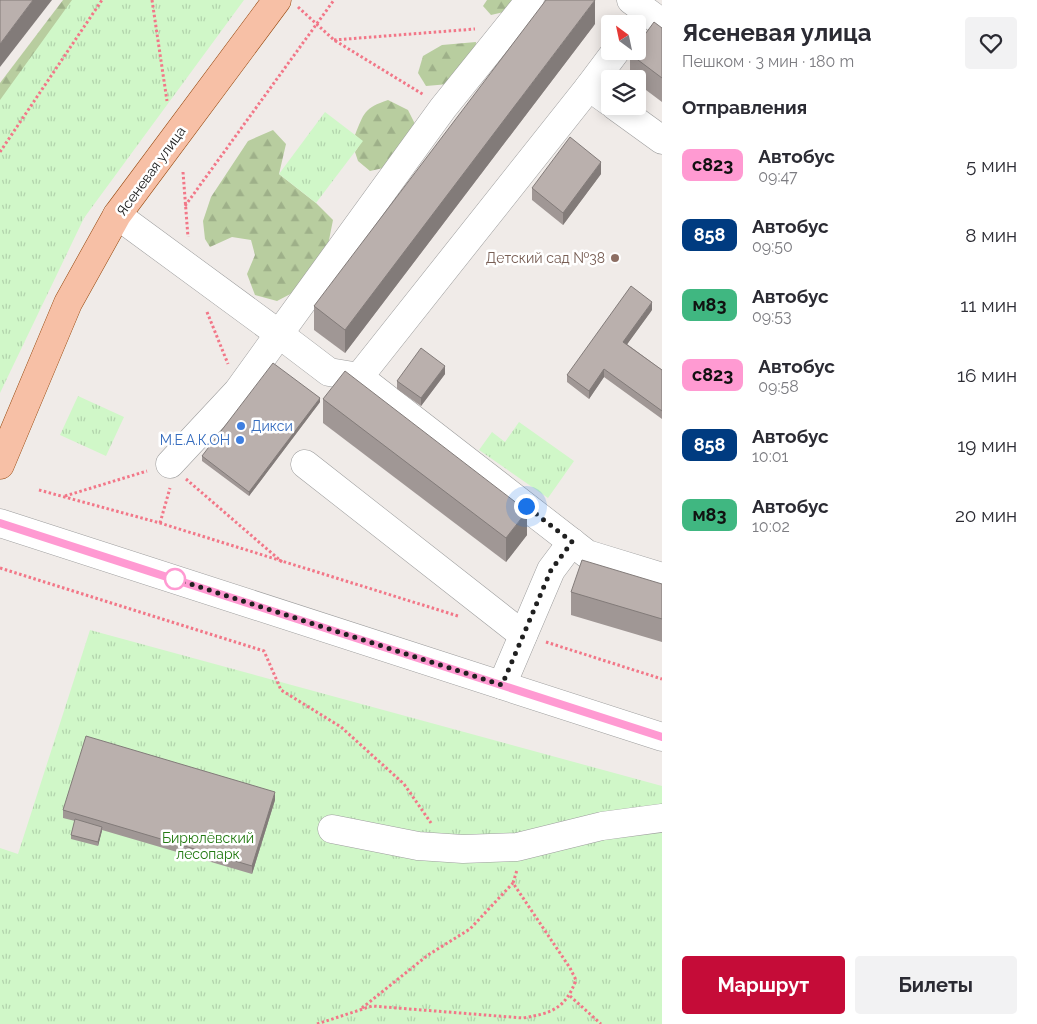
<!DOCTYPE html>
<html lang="ru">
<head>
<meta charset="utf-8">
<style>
	:root { --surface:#fff; --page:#f2f2f3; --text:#2b2b33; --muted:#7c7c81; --accent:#c50c38 }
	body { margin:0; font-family:Raleway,sans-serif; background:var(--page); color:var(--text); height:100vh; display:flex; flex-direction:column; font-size:19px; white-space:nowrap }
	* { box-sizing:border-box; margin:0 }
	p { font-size:16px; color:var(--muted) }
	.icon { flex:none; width:28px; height:28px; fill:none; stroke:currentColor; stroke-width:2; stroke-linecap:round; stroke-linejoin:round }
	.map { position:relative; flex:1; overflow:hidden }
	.side { display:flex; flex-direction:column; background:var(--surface); width:375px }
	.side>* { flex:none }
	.badge { padding:0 10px; border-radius:8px; font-size:18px; line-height:32px }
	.needle { width:32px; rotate:327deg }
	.buttons { position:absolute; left:601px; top:15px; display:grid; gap:10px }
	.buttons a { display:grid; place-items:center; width:45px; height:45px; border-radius:5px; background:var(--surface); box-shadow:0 2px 12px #0003; font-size:25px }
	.you { position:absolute; width:25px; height:25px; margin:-12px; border:4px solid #fff; border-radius:50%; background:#1a73e8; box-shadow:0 0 0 8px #1a73e833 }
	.map>.badge { position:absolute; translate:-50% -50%; box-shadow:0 0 0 2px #fff }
	h2 { padding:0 20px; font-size:19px; line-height:45px }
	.round { display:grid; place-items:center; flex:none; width:52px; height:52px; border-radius:5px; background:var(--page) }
	.headline { display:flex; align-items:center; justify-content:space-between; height:85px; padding:0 20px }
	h1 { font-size:24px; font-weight:700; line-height:38px }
	.action { display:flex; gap:10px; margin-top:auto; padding:10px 20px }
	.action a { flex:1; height:58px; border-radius:5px; background:var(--accent); color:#fff; font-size:20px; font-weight:700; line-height:58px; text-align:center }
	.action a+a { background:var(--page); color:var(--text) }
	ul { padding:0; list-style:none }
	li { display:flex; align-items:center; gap:15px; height:70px; padding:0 20px }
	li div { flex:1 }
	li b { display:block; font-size:19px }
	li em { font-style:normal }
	li .badge { min-width:55px; font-weight:700; text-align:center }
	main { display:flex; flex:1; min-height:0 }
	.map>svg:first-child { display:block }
</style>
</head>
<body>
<main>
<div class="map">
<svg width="662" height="1024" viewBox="0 0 662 1024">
	<defs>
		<pattern id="forest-firs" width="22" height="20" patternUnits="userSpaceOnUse" patternTransform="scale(1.25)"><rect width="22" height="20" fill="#b8cd9f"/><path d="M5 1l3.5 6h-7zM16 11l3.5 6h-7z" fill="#9eb089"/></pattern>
		<pattern id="park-tufts" width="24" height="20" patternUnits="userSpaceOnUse" patternTransform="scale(1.25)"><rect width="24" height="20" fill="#d0f7c8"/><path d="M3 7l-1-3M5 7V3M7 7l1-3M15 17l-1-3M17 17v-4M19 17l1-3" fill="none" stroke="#b2d3ac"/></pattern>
	</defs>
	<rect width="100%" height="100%" fill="#f0ebe8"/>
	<g fill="url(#forest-firs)">
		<polygon points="63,0 88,0 0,124 0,83"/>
		<polygon points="487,0 520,0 512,10 491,15 483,6"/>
		<polygon points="476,42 475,59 449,84 426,86 418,73 423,56 442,45"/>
		<path d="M388,100L408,110L415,124L383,168L370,171L358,161L355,152L362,141L355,135C364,113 364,108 388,100Z"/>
		<polygon points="273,130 286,144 279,174 316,203 333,220 326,255 298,290 277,301 255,295 247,274 255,255 251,240 232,237 210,247 205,239 203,221 211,197 248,141"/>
	</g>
	<g fill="url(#park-tufts)">
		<polygon points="72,0 244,0 84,218 0,393 0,100"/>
		<polygon points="325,112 363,141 316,203 279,174"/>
		<polygon points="78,396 124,417 106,456 60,435"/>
		<polygon points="519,422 574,461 548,498 479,450 492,432 505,442"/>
		<polygon points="90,630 662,786 662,1024 0,1024 0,848 18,854"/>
	</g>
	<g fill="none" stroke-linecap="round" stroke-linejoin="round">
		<g stroke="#9d9d9d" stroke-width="29">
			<g id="minor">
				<polyline points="631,0 662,23"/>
				<polyline points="610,102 589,87 616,51"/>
				<polyline points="615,106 662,140"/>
				<polyline points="117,215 279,334 443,108 530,0"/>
				<polyline points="359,377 589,87"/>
				<polyline points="170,464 238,391 279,334 329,372 359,377 587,554 662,577"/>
				<polyline points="305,464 523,635"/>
				<polyline points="0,523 662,737"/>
				<polyline points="502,685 551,570 572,542"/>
				<polyline points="332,829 418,846 463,849 517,847 602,826 662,818"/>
			</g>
		</g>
		<g stroke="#944409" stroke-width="29">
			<polyline id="major" points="0,465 68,303 117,215 277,0"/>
		</g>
		<g stroke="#f27788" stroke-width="3" stroke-dasharray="2.5 2.5" stroke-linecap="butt">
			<polyline points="152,0 167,101"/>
			<polyline points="298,7 334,40 424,95"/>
			<polyline points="334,40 475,29"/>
			<polyline points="0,152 102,0"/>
			<polyline points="183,172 188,237"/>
			<polyline points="185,206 334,0"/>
			<polyline points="207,312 228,364"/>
			<polyline points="186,479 282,562"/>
			<polyline points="39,490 160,523 458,616"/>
			<polyline points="65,496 147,471"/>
			<polyline points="160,523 170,488"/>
			<polyline points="0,568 264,651 281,690 341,727 404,784 431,823"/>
			<polyline points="546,642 662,679"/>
			<polyline points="570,996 601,1024"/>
			<polyline points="362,1008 428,955 470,929 513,883"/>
			<path d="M317,1024L372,1006L523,1018C552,1013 565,1009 576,980L570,968L513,883L517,870"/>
		</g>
		<use href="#minor" stroke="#fff" stroke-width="28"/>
		<use href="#major" stroke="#f7c0a6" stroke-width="28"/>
	</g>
	<g fill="#a09795">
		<polygon points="595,24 345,353 314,330 314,306"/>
		<polygon points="662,28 662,102 638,84 638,79 631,79 630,78 630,54"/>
		<polygon points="601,174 563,225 532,200 532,188"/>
		<polygon points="652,310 627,344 662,370 662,419 604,377 589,399 567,382 567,375"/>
		<polygon points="445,374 421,406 397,389 397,381"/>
		<polygon points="323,399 527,535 506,562 323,423"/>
		<polygon points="320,402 249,496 202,461 202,456"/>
		<polygon points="662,584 662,642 571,615 571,592"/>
		<polygon points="275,800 252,874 102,830 98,846 71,839 71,835 75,821 63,818 63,810"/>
	</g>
	<g fill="#827b79">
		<polygon points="33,0 52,0 0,67 0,44"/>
		<polygon points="595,0 595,24 345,353 345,330"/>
		<polygon points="601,162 601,174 563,225 563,213"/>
		<polygon points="652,302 652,310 623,350 623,342"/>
		<polygon points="445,366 445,374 421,406 421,398"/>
		<polygon points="604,369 604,377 589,399 589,391"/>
		<polygon points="320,398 320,402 249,496 249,492"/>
		<polygon points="527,511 527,535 506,562 506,538"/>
		<polygon points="275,792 275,800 252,874 252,866"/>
		<polygon points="102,827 102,831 98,846 98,842"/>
	</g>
	<g fill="#bab0ad" stroke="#827b79">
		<polygon points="0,0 33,0 0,44"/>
		<polygon points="546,0 595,0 345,330 314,306"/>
		<polygon points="654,22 662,28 662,78 630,54 632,51 638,51 638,44"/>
		<polygon points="570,137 601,162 563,213 532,188"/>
		<polygon points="631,286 652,302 623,342 662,370 662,411 604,369 589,391 567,375"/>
		<polygon points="421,348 445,366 421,398 397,381"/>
		<polygon points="273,363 320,398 249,492 202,456"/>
		<polygon points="345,371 527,511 506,538 323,399"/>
		<polygon points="582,560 662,584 662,619 571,592"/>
		<polygon points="86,736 275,792 252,866 63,810"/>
		<polygon points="75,819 102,827 98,842 71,835"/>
	</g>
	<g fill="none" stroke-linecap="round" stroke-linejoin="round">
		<g stroke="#fff" stroke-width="11">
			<polyline id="line" points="0,523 662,737"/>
		</g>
		<use href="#line" stroke="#ff9ad2" stroke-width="8"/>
		<polyline stroke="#202020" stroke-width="5" stroke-dasharray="0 9" points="175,579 502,685 551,570 572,542 526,506"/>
	</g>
	<circle fill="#8d6e63" stroke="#fff" stroke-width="2" cx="615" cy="258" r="5"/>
	<g fill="#3f7fe0" stroke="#fff" stroke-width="2">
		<circle cx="241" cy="426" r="5"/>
		<circle cx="240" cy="440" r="5"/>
	</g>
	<circle fill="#fff" stroke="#ff9ad2" stroke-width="2.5" cx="175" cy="579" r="10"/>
	<g text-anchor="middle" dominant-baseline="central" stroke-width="5" stroke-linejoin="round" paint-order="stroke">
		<g font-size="14" fill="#202020" stroke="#fff">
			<text transform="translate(151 171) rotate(-54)">Ясеневая улица</text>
		</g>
		<g font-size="14" fill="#785e54" stroke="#fff" text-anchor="end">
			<text x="605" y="258">Детский сад №38</text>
		</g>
		<g font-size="14" fill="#366cbe" stroke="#fff" text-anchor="start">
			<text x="251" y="426">Дикси</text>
			<text x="230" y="440" text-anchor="end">М.Е.А.К.ОН</text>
		</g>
		<g font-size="14" fill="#237a12" stroke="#fff">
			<text x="208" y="838">Бирюлёвский<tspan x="208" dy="16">лесопарк</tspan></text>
		</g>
	</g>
</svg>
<div class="buttons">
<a><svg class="needle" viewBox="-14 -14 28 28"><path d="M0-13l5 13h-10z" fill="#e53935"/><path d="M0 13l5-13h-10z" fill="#7c7c81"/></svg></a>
<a><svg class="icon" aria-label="layers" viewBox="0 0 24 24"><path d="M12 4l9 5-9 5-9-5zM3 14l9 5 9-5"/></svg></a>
</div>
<div class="you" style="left:526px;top:506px"></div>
</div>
<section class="side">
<div class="headline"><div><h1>Ясеневая улица</h1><p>Пешком · 3 мин · 180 m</p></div><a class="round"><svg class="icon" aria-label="heart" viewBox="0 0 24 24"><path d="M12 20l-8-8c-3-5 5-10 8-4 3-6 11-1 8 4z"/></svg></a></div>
<h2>Отправления</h2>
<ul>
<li><span class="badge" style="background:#ff9ad2;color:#111">с823</span><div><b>Автобус</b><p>09:47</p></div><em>5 мин</em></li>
<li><span class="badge" style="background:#003b80;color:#fff">858</span><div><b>Автобус</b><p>09:50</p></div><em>8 мин</em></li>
<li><span class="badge" style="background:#40b781;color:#111">м83</span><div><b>Автобус</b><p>09:53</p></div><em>11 мин</em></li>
<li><span class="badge" style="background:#ff9ad2;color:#111">с823</span><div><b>Автобус</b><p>09:58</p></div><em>16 мин</em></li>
<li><span class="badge" style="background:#003b80;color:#fff">858</span><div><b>Автобус</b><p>10:01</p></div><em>19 мин</em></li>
<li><span class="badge" style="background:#40b781;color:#111">м83</span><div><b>Автобус</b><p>10:02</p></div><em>20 мин</em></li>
</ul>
<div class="action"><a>Маршрут</a><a>Билеты</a></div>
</section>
</main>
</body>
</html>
